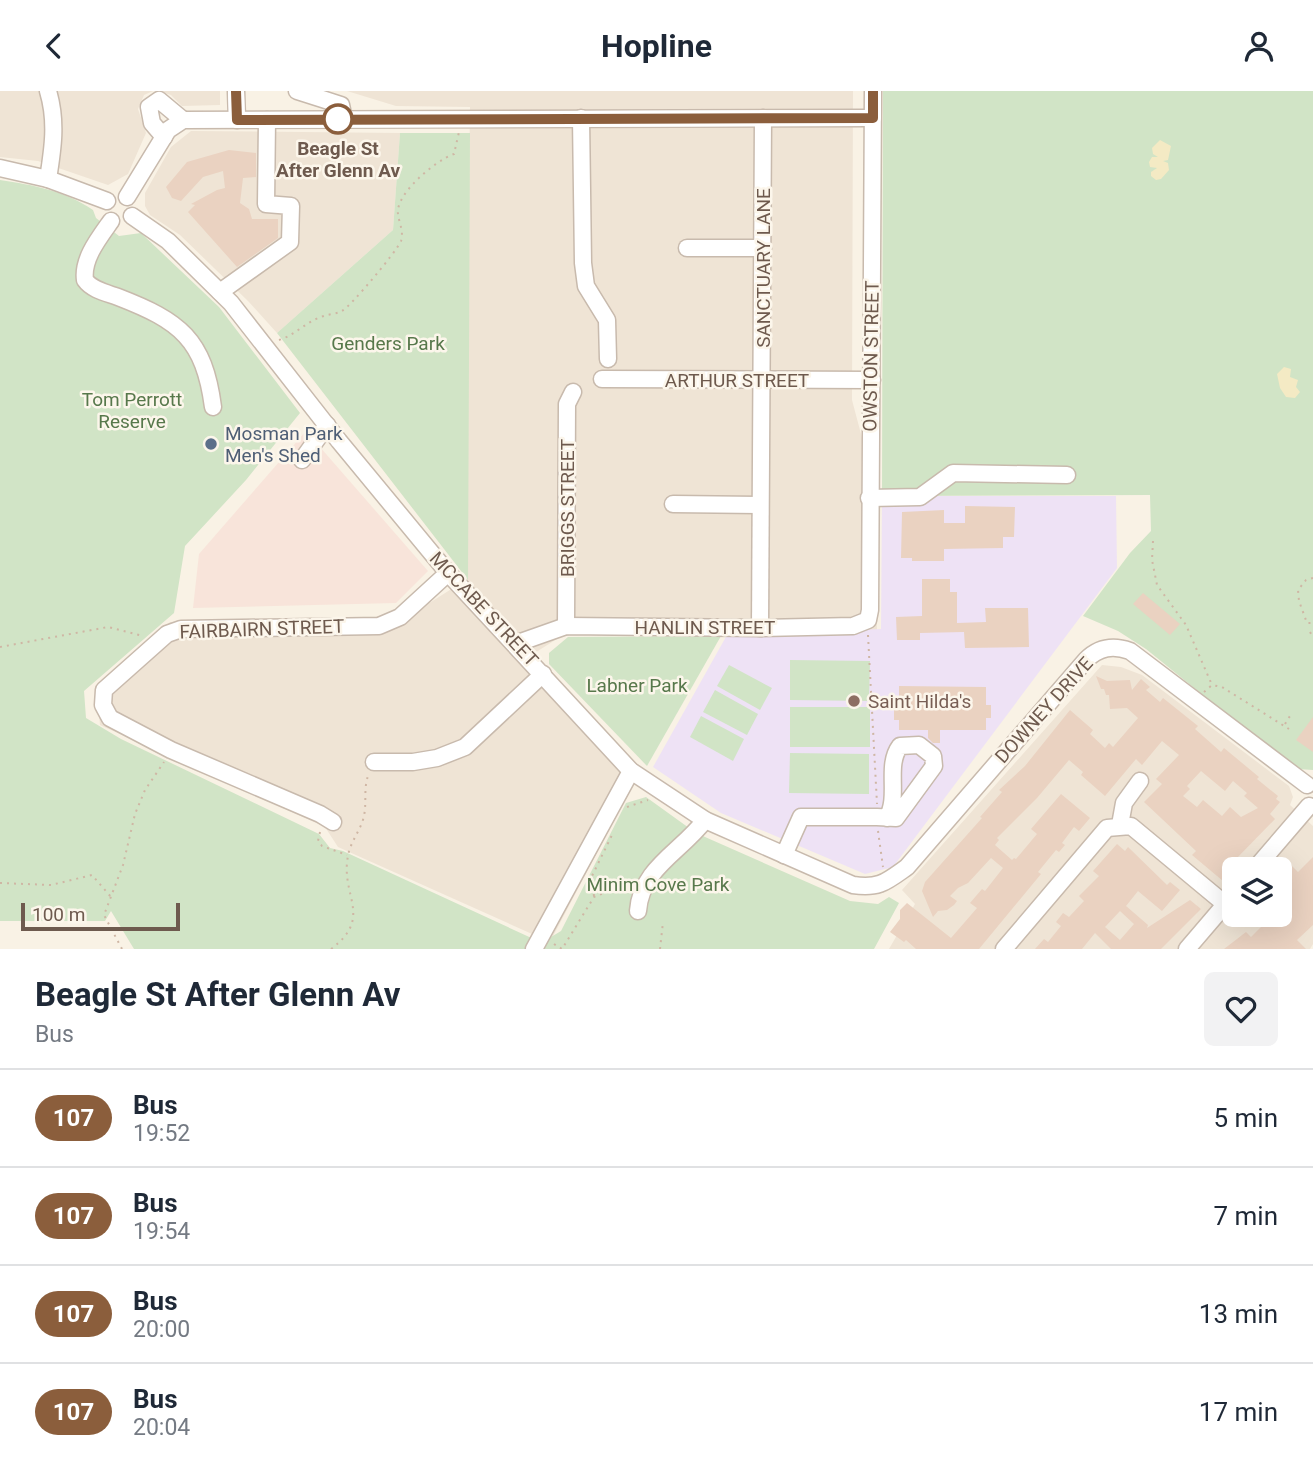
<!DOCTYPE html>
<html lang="en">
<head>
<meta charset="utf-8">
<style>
	:root { --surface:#fff; --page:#f2f2f3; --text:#1f2937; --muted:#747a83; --line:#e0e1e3 }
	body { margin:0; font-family:Roboto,sans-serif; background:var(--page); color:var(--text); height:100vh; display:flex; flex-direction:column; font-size:26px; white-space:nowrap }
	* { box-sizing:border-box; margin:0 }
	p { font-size:23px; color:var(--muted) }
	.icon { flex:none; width:38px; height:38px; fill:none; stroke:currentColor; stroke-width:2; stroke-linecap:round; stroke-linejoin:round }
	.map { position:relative; height:858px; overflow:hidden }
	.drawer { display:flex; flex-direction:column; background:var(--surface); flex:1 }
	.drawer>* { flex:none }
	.badge { padding:0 14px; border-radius:23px; font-size:24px; line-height:46px }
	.buttons { position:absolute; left:1222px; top:766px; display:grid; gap:14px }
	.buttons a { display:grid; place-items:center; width:70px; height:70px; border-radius:10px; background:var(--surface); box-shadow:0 7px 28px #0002; font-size:35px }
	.scale { position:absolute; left:21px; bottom:18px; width:159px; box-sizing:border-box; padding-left:7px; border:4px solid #6e5a4e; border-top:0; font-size:19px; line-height:24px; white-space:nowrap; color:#6e5a4e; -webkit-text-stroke:5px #fcf6eb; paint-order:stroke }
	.map>.badge { position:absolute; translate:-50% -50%; box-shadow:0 0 0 4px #fff }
	.round { display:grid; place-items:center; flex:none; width:74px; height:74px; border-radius:10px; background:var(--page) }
	.head { display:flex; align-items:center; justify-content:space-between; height:119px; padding:0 35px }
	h1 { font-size:33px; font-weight:700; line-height:52px }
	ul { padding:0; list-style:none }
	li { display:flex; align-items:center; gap:21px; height:98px; padding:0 35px; border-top:2px solid var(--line) }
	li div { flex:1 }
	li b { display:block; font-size:26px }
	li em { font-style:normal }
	li .badge { min-width:77px; font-weight:700; text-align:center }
	header { display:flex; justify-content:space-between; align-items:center; height:91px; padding:0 35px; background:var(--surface); font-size:32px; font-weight:700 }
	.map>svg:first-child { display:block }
</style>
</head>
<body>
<header><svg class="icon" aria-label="back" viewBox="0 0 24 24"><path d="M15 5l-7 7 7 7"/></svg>Hopline<svg class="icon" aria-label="person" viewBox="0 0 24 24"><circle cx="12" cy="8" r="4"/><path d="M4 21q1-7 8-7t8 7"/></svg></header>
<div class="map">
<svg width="1313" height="858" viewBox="0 0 1313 858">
	<rect width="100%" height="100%" fill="#f9f2e5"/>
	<g fill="#efe4d5" fill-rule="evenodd">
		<polygon points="0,0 153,0 144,4 138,18 146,42 128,83 108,94 38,70 0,66"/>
		<polygon points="158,0 220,0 220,14 182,15 171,4"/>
		<polygon points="347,0 853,0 852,309 874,392 877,541 568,541 533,563 634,691 550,851 338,756 325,736 100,634 97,601 170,531 372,527 431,511 464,490 470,16 396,15"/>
		<polygon points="191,40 400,42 393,139 277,242 248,210 180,144 150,124 145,115 145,102 171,56"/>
		<path d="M1102,574L1121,576L1142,584L1289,695L1293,706L1290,714L1313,735V853L1310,858H889L915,813L902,799ZM1234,779H1279V824H1234Z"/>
	</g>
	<polygon fill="#f8e4da" points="306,340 428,480 396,512 193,517 199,463"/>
	<polygon fill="#eee2f5" points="882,405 1116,405 1117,477 893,776 865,783 721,722 653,676 727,544 881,538"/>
	<g fill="#d1e4c6">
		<polygon points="883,0 1313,0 1313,679 1298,678 1267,656 1146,558 1118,540 1083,525 1130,462 1151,440 1150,404 882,405"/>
		<polygon points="400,42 470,42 468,489 277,242 393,139"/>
		<path d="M0,89C34,94 65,100 93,119L96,127L119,145L141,142L219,216L300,322L246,389L185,455L174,522L84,600L86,627L121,648L319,743L330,757L343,760L538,850L546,849L561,840L626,712L646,706L696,742L850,810L878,813L889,806L899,812L874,858H134L111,820L105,830H0Z"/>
		<polygon points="721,545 647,675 549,573 549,562 568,546"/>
		<polygon points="790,569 870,570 869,610 790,609"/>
		<polygon points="729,574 772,597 760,619 717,595"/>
		<polygon points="715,599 758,623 747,644 703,621"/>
		<rect x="790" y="616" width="80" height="40"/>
		<polygon points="701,625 744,648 733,670 690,646"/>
		<polygon points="790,662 869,663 869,703 789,702"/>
	</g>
	<g fill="#f4eac4">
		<polygon points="1160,49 1171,55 1168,69 1163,70 1168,72 1169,79 1161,88 1156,89 1151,85 1151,81 1157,77 1150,76 1149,71 1152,66 1158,66 1153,63 1152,57"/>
		<polygon points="1284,276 1291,278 1290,286 1298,289 1296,296 1300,301 1295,307 1286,306 1280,297 1277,283"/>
	</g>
	<g fill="#ead2c1" fill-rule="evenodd">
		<polygon points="229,59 256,62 256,86 243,87 240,112 249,118 252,128 278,128 278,147 237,176 188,121 195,114 191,113 217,99 225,97 223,80 203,86 181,110 172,107 166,96 187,71"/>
		<polygon points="965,415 1015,416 1014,446 1003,446 1003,457 944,458 944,470 912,470 912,467 901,467 902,421 944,419 944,432 965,432"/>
		<polygon points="922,488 950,488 950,501 957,501 957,532 986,531 985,517 1028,517 1029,556 965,557 964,541 920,542 920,549 897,549 896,526 922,525"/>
		<polygon points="1143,502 1180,533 1170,544 1133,513"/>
		<path d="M1096,585L1107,590L1130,589L1132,599L1141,588L1150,596L1146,599L1160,611L1163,607L1198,635L1195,638L1221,661L1224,657L1259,686L1257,688L1278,705L1276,708L1280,711L1270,723L1275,728L1236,768L1240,771L1223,790L1192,764L1196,760L1144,711L1162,693L1156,688L1179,664L1162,650L1142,674L1136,668L1105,705L1081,684L1083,681L1069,669L1037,707L997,747L999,749L995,754L1012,769L1014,767L1016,768L1037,743L1031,738L1061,703L1090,727L1079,740L1074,736L1062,752L1065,754L1059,761L1056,759L1038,781L1041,783L979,858H916L906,849L904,851L890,841L900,828V819L907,812L951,847L977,817L970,812L982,798L985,800L1003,777L991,767L968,792L958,797L950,805L957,810L954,814L947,819L938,820L933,826L922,800L925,791L982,727L980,726L1002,701L999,699L1025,675L1070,619L1093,639L1090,643L1105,657L1109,652L1113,656L1138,627L1127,617L1110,618L1109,604H1106L1104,598H1101ZM1201,680L1225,700L1233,690L1247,702L1244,705L1258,717L1241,726L1230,716L1222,725L1203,709L1197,716L1183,705L1190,698L1187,695Z"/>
		<polygon points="899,595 986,596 986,614 991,614 991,627 986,627 986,639 940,639 940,652 933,652 928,647 928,639 899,639 899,629 894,629 894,615 899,615"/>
		<polygon points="1313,626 1313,661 1296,649"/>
		<path d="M1117,753L1125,760L1128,756L1167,794L1170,791L1180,799L1162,820L1138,800L1126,815L1148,834L1147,837L1190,809L1201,818L1161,858H1111L1095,842L1082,858H1035L1044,848L1048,851L1061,835L1056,831L1063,822L1069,826L1084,810L1079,805L1099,785L1093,780ZM1120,820L1134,833L1120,849L1105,836Z"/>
		<polygon points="1313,766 1313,834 1297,849 1306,858 1224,858 1246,841 1251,846 1273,824 1279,824 1279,798 1289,788 1281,780 1289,772 1298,781"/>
	</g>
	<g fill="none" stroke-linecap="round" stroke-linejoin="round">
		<g stroke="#c8baad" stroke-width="19">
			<g id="minor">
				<polyline points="236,0 237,29"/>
				<polyline points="297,0 341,14 344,28"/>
				<polyline points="581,27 583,172 586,195 607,229 608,268"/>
				<polyline points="164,46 152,32 149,16 159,9 183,29"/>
				<polyline points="0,77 48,88 107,110"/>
				<path d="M48,88C53,57 57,30 48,0"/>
				<polyline points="127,106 168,39 183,29 872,27"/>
				<path d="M132,125L168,150L231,212L339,350L448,482L631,680L705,729L853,794C879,798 886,791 907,776L1086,569C1099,556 1113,554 1130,560L1307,694"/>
				<path d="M111,130C99,147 82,168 85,189C92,199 107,202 118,206C180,230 204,248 213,316"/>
				<polyline points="687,157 763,157"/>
				<polyline points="220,201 290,151 291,115 266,113 267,29"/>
				<polyline points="602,288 872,289"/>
				<polyline points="302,369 327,334"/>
				<polyline points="869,407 920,406 953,382 1067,384"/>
				<polyline points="673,413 759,414"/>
				<polyline points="566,535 567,313 573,301"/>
				<polyline points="760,537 763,27"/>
				<polyline points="515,553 566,535 760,537 853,535 868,529 870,519 873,0"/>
				<polyline points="374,671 413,671 437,667 465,656 543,583"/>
				<polyline points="333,731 320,723 171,659 110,627 103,614 104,599 167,543 181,538 379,535 400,526 448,482"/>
				<polyline points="1120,734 1124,712 1140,690"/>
				<path d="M784,764L801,726H877L896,727L934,675L933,665L919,654L900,655C885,675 900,705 887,727"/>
				<polyline points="1254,779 1309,715"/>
				<path d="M638,820C641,777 681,761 705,729"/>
				<polyline points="534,858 631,680"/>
				<polyline points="1004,858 1107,737 1131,735 1225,813"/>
				<polyline points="1187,858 1234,803"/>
			</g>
		</g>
		<g stroke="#cfb6a4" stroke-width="2" stroke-dasharray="2 5" stroke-linecap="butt">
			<path d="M279,249C295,244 306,231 321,226C328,223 336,223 342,220C351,215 397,160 401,150C404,140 399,132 398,123C395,103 436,69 454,63L459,41"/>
			<polyline points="1153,450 1152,469 1157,494 1186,534 1212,594"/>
			<polyline points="1313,487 1306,489 1298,499 1299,510 1307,532 1313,532"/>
			<polyline points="1310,541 1313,546"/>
			<polyline points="868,544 877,713"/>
			<polyline points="0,556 108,536 143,545"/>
			<polyline points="1204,601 1212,594 1222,596 1289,638"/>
			<polyline points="1285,633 1290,625"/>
			<polyline points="627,716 648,709"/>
			<polyline points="878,740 883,776"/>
			<polyline points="320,741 318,750 322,755 347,764"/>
			<polyline points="0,792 51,794 92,784 111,806"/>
			<polyline points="594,805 591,787 613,742"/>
			<polyline points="554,853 562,858 594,806 634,790"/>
			<polyline points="122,858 104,824 123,774 135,723 145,699 164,671"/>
			<path d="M331,858C374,826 340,805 348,765C350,751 361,739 364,725C367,709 363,697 369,682"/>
			<polyline points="660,858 663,831"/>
		</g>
		<use href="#minor" stroke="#fff" stroke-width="16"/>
	</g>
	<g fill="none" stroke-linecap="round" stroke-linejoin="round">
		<g stroke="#fff" stroke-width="16">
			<polyline id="line" points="236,0 237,29 873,27 873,0"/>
		</g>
		<use href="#line" stroke="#8b5e3c" stroke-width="10"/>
	</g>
	<circle fill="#fff" stroke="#8b5e3c" stroke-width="3.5" cx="338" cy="28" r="14"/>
	<circle fill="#5c6f8a" stroke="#fcf6eb" stroke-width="2.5" cx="211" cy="353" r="7"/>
	<circle fill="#8d6e63" stroke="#fcf6eb" stroke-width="2.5" cx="854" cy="610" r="7"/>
	<g text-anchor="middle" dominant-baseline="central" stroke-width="5" stroke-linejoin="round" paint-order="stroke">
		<g font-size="19" font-weight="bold" fill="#6e5a4e" stroke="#fcf6eb">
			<text x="338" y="57">Beagle St<tspan x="338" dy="22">After Glenn Av</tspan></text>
		</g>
		<g font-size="19" fill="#6e5a4e" stroke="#fcf6eb">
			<text transform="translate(763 177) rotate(-90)">SANCTUARY LANE</text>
			<text transform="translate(871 265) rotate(-89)">OWSTON STREET</text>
			<text x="737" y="289">ARTHUR STREET</text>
			<text transform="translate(567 417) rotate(-90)">BRIGGS STREET</text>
			<text transform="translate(484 518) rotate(47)">MCCABE STREET</text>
			<text x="705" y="536">HANLIN STREET</text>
			<text transform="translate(262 538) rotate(-2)">FAIRBAIRN STREET</text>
			<text transform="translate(1044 619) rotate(-48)">DOWNEY DRIVE</text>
		</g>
		<g font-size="19" fill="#57784b" stroke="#fcf6eb">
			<text x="388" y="252">Genders Park</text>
			<text x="132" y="308">Tom Perrott<tspan x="132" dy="22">Reserve</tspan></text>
			<text x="637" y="594">Labner Park</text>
			<text x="658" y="793">Minim Cove Park</text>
		</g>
		<g font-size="19" fill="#4e5e75" stroke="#fcf6eb" text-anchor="start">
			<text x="225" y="342">Mosman Park<tspan x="225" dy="22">Men's Shed</tspan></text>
		</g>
		<g font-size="19" fill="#785e54" stroke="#fcf6eb" text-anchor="start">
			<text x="868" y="610">Saint Hilda's</text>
		</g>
	</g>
</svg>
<div class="buttons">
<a><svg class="icon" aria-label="layers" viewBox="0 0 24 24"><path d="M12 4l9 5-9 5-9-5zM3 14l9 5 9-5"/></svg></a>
</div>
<div class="scale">100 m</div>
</div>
<section class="drawer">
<div class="head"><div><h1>Beagle St After Glenn Av</h1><p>Bus</p></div><a class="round"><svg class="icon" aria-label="heart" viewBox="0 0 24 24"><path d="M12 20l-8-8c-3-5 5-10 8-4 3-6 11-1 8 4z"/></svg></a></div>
<ul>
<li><span class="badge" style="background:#8b5e3c;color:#fff">107</span><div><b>Bus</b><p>19:52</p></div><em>5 min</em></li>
<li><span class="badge" style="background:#8b5e3c;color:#fff">107</span><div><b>Bus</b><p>19:54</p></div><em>7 min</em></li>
<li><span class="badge" style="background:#8b5e3c;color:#fff">107</span><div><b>Bus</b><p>20:00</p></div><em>13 min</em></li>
<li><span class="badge" style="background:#8b5e3c;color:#fff">107</span><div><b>Bus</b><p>20:04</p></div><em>17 min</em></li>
</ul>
</section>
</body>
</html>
